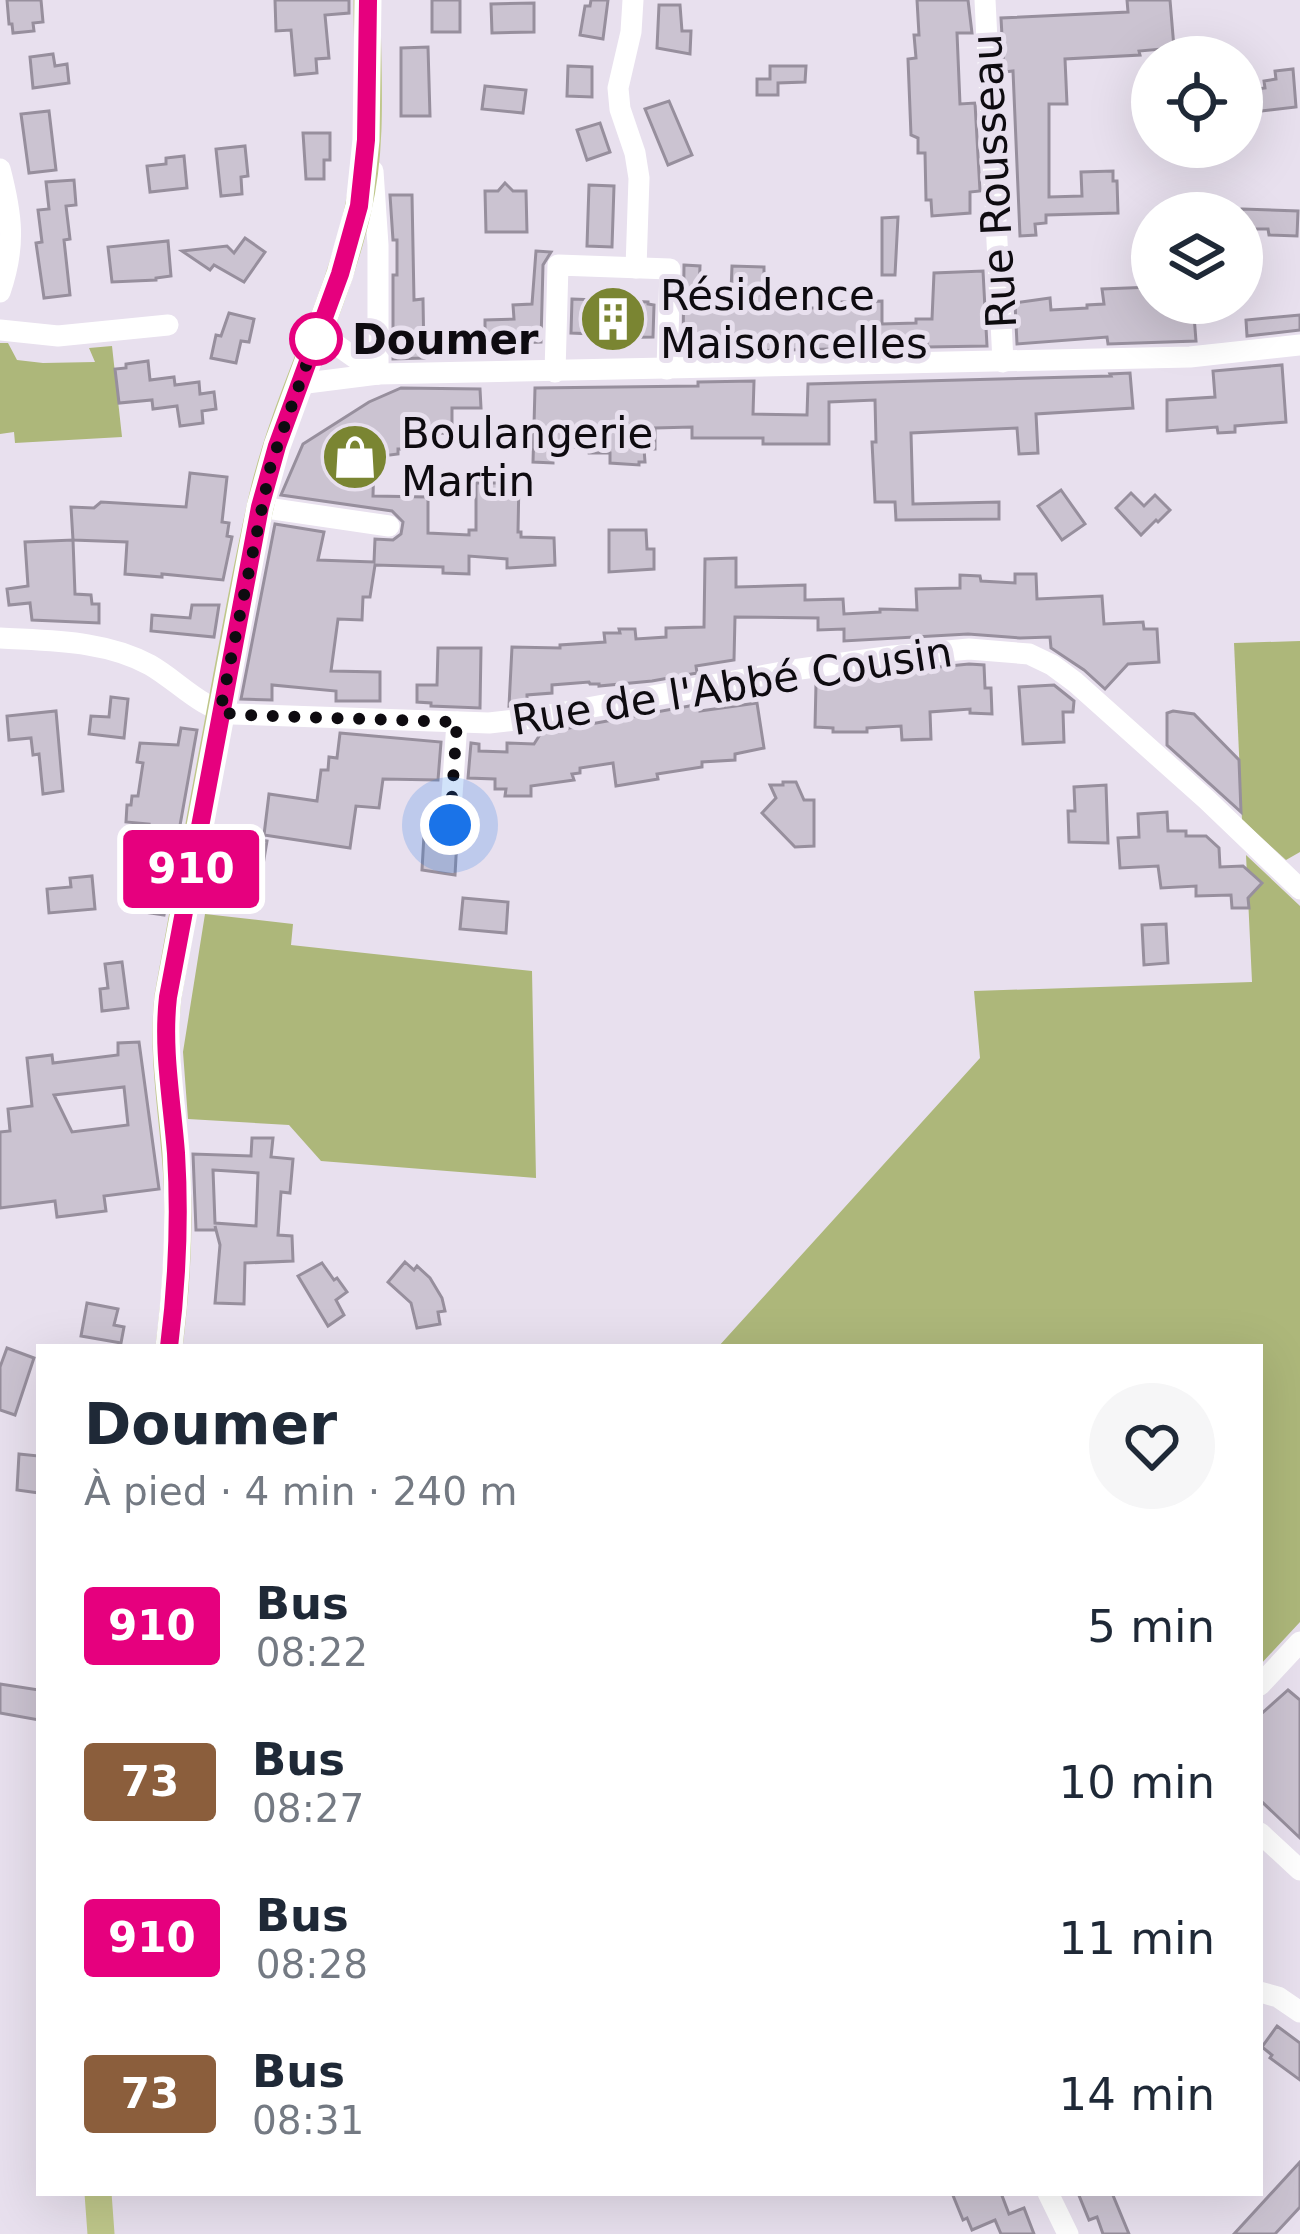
<!DOCTYPE html>
<html lang="fr">
<head>
<meta charset="utf-8">
<style>
	:root { --surface:#fff; --page:#f6f6f7; --text:#1f2937; --muted:#747a83 }
	body { margin:0; font-family:"DejaVu Sans",sans-serif; background:var(--page); color:var(--text); height:100vh; display:flex; flex-direction:column; font-size:45px; white-space:nowrap }
	* { box-sizing:border-box; margin:0 }
	p { font-size:39px; color:var(--muted) }
	.icon { flex:none; width:66px; height:66px; fill:none; stroke:currentColor; stroke-width:2; stroke-linecap:round; stroke-linejoin:round }
	.map { position:relative; flex:1; overflow:hidden }
	.panel { position:absolute; left:36px; top:1344px; width:1227px; height:852px; display:flex; flex-direction:column; background:var(--surface); border-radius:0px; box-shadow:0 12px 48px #0002 }
	.panel>* { flex:none }
	.badge { padding:0 24px; border-radius:9px; font-size:42px; line-height:78px }
	.tools { position:absolute; left:1131px; top:36px; display:grid; gap:24px }
	.tools a { display:grid; place-items:center; width:132px; height:132px; border-radius:50%; background:var(--surface); box-shadow:0 12px 48px #0002; font-size:60px }
	.you { position:absolute; width:60px; height:60px; margin:-30px; border:9px solid #fff; border-radius:50%; background:#1a73e8; box-shadow:0 0 0 18px #1a73e833 }
	.map>.badge { position:absolute; translate:-50% -50%; box-shadow:0 0 0 6px #fff }
	.round { display:grid; place-items:center; flex:none; width:126px; height:126px; border-radius:63px; background:var(--page) }
	.summary { display:flex; align-items:center; justify-content:space-between; height:204px; padding:0 48px }
	h1 { font-size:57px; font-weight:600; line-height:90px }
	ul { padding:0; list-style:none }
	li { display:flex; align-items:center; gap:36px; height:156px; padding:0 48px }
	li div { flex:1 }
	li b { display:block; font-size:45px }
	li em { font-style:normal }
	li .badge { min-width:132px; font-weight:700; text-align:center }
	.map>svg:first-child { display:block }
</style>
</head>
<body>
<div class="map">
<svg width="1300" height="2234" viewBox="0 0 1300 2234">
	<rect width="100%" height="100%" fill="#e8e0ee"/>
	<g fill="#adb77a">
		<polygon points="0,343 8,343 17,360 43,363 95,362 89,348 112,346 122,437 15,443 14,432 0,434"/>
		<polygon points="1300,641 1300,852 1286,860 1242,820 1234,643"/>
		<polygon points="1246,855 1300,906 1300,1622 1260,1665 1260,1347 718,1347 980,1058 974,991 1252,982"/>
		<polygon points="205,914 293,924 291,945 532,971 536,1178 321,1161 289,1125 188,1119 183,1052"/>
	</g>
	<g fill="#cbc3d1" stroke="#978f9d" stroke-width="3" fill-rule="evenodd">
		<polygon points="7,0 41,0 43,22 33,23 34,31 13,33 12,24 9,24"/>
		<polygon points="275,0 349,0 349,13 325,15 329,58 316,59 317,73 295,75 291,30 276,31"/>
		<rect x="432" y="0" width="28" height="32"/>
		<polygon points="591,0 608,0 603,39 580,35 585,6 590,6"/>
		<polygon points="917,0 968,0 972,33 957,33 960,104 975,103 980,191 970,192 970,213 932,216 931,200 926,200 925,153 918,153 918,138 911,135 908,59 916,58 914,35 919,35"/>
		<polygon points="1127,0 1170,0 1174,48 1139,51 1140,55 1065,59 1067,104 1049,104 1049,197 1082,196 1081,172 1113,171 1113,181 1117,181 1118,213 1046,215 1046,223 1035,224 1036,235 1020,236 1013,71 1004,72 1001,18 1128,12"/>
		<polygon points="534,3 534,32 492,33 491,4"/>
		<polygon points="659,5 680,5 682,31 691,31 690,54 657,48"/>
		<polygon points="428,47 430,116 401,116 401,48"/>
		<polygon points="53,54 55,66 67,64 69,83 33,88 30,57"/>
		<polygon points="568,66 592,67 592,97 567,96"/>
		<polygon points="770,66 806,66 805,82 778,83 778,95 757,95 757,79 770,79"/>
		<polygon points="1293,69 1296,107 1252,112 1248,90 1265,88 1264,81 1276,79 1275,71"/>
		<polygon points="485,86 526,90 523,113 482,109"/>
		<polygon points="669,101 692,155 668,165 645,109"/>
		<polygon points="49,111 56,170 29,173 21,114"/>
		<polygon points="600,123 610,152 587,160 577,130"/>
		<polygon points="303,133 330,133 330,160 324,160 324,179 306,179"/>
		<polygon points="245,146 248,176 241,177 242,194 221,196 216,149"/>
		<polygon points="184,156 187,188 150,192 147,166 166,164 166,158"/>
		<polygon points="74,180 76,205 66,206 70,239 64,240 70,295 44,298 36,243 42,242 38,210 49,209 46,182"/>
		<polygon points="505,183 513,191 526,191 527,232 486,232 485,191 498,191"/>
		<polygon points="589,185 614,186 612,247 587,246"/>
		<polygon points="390,195 412,195 414,300 423,299 424,358 393,359 393,275 397,275 397,240 393,240"/>
		<polygon points="1242,209 1298,211 1297,236 1269,235 1268,229 1242,229"/>
		<polygon points="898,217 895,275 882,275 882,218"/>
		<polygon points="245,238 265,252 244,282 214,265 210,270 182,251 227,246 234,253"/>
		<polygon points="168,241 171,276 156,278 156,280 112,282 108,247"/>
		<polygon points="536,251 551,252 543,265 541,342 485,344 485,320 514,319 513,305 532,304"/>
		<polygon points="684,265 700,266 699,292 731,292 732,266 764,267 764,276 771,276 771,293 799,293 799,308 834,308 842,307 842,302 882,301 882,324 916,323 916,319 932,319 934,273 983,271 987,346 927,347 927,342 882,342 882,348 698,352 698,347 683,347"/>
		<polygon points="1152,287 1152,303 1193,303 1196,341 1108,344 1107,337 1017,344 1015,303 1050,298 1051,310 1087,308 1087,305 1104,304 1102,289"/>
		<polygon points="572,299 648,302 648,304 654,305 653,337 593,338 593,334 571,333"/>
		<polygon points="229,313 254,319 249,342 241,341 236,363 211,358 216,335 221,336"/>
		<polygon points="1300,315 1300,330 1247,336 1246,320"/>
		<polygon points="148,361 150,380 174,377 175,385 199,382 200,394 214,392 216,409 202,411 203,423 180,426 177,406 153,409 152,400 119,403 115,369 126,368 126,364"/>
		<polygon points="1282,365 1286,422 1235,426 1235,432 1218,433 1217,427 1167,431 1167,400 1215,397 1213,371"/>
		<polygon points="1130,373 1133,408 1036,414 1038,453 1019,454 1017,428 911,433 913,504 999,502 999,519 896,520 895,502 875,502 872,442 876,442 875,400 829,402 829,444 763,444 763,438 692,438 692,427 655,428 655,449 644,449 645,462 639,462 639,465 610,463 610,453 589,453 588,447 558,447 553,453 553,463 533,462 535,388 698,386 698,382 754,381 753,414 807,415 808,384 1111,376 1110,374"/>
		<polygon points="401,388 480,389 481,408 452,408 452,433 408,434 406,449 398,449 398,454 374,457 373,496 428,497 428,533 469,535 469,530 476,530 476,483 498,483 498,479 519,479 518,532 521,532 521,537 554,538 555,565 507,568 507,559 469,556 469,574 443,573 443,567 375,565 370,597 363,597 362,620 338,619 331,671 380,672 380,701 336,701 336,691 272,685 272,700 241,699 275,524 324,532 318,560 374,562 375,539 393,540 401,534 403,522 392,511 281,495 303,444 369,402"/>
		<polygon points="190,473 227,477 222,522 229,523 227,536 232,537 223,580 162,574 162,577 125,574 127,542 73,540 71,507 94,508 101,502 186,507"/>
		<polygon points="1061,490 1085,524 1062,540 1038,506"/>
		<polygon points="1131,493 1144,506 1155,495 1170,510 1158,522 1156,520 1141,535 1116,508"/>
		<polygon points="609,530 646,530 647,549 654,549 654,569 609,572"/>
		<polygon points="73,540 75,594 91,595 92,604 99,604 99,623 32,620 30,603 9,605 7,589 28,586 25,542"/>
		<polygon points="736,558 736,587 805,585 805,600 843,599 844,614 880,612 880,609 917,610 916,589 960,588 960,575 980,576 981,581 1015,583 1015,574 1036,574 1037,599 1102,596 1104,624 1143,622 1144,629 1157,629 1159,662 1128,664 1105,689 1084,670 1051,648 1050,637 1020,638 968,634 844,641 844,629 818,630 818,618 735,617 734,660 696,666 697,673 652,681 599,686 599,684 590,684 589,682 552,685 552,693 527,695 527,704 509,706 512,647 560,648 560,645 605,642 604,633 620,633 619,629 635,629 636,639 666,637 666,628 704,627 705,559"/>
		<polygon points="192,605 219,605 214,637 151,631 152,615 190,618"/>
		<polygon points="438,648 481,648 480,708 431,706 431,703 417,702 417,685 437,685"/>
		<polygon points="969,664 984,665 985,688 991,688 992,714 970,713 970,709 930,712 931,739 902,740 901,726 867,728 867,732 833,732 833,728 815,727 816,684 909,670"/>
		<polygon points="1054,685 1074,701 1073,712 1063,712 1064,742 1023,744 1019,687"/>
		<polygon points="111,697 128,699 124,738 89,734 91,716 109,717"/>
		<polygon points="757,703 764,748 735,754 735,760 702,762 702,767 657,774 658,779 616,786 613,763 580,768 580,773 572,774 574,780 531,786 531,796 505,796 506,789 495,789 495,779 468,778 471,743 479,744 479,751 507,752 507,743 534,744 541,733 547,732 700,704 700,711"/>
		<polygon points="56,711 63,791 43,794 39,754 33,755 31,738 9,740 7,716"/>
		<polygon points="1173,711 1194,714 1239,760 1241,812 1167,745 1167,713"/>
		<polygon points="181,728 197,730 164,915 144,912 151,874 141,873 149,824 126,822 127,805 131,805 132,796 138,796 143,763 137,762 140,743 178,745"/>
		<polygon points="340,733 441,742 438,780 383,779 379,808 356,806 350,848 264,835 269,794 317,801 321,770 328,770 329,757 337,758"/>
		<polygon points="783,782 796,782 804,800 814,800 814,846 795,847 762,813 776,798 770,785 783,785"/>
		<polygon points="1106,785 1108,843 1069,842 1068,811 1075,811 1074,787"/>
		<polygon points="1167,812 1168,831 1186,831 1186,836 1206,836 1219,848 1220,867 1243,866 1262,883 1248,898 1249,908 1232,908 1231,895 1196,896 1196,886 1161,888 1158,866 1120,868 1118,838 1139,837 1138,814"/>
		<polygon points="220,834 267,841 261,877 250,876 246,906 208,902"/>
		<polygon points="424,835 457,839 455,875 422,870"/>
		<polygon points="92,876 95,909 49,913 47,889 71,887 70,878"/>
		<polygon points="463,898 508,902 506,933 460,929"/>
		<polygon points="1166,924 1168,963 1144,965 1142,925"/>
		<polygon points="122,962 128,1008 102,1011 100,989 108,988 105,964"/>
		<path d="M139,1042L159,1189L104,1196L106,1211L57,1217L55,1201L0,1208V1132L10,1131L8,1109L32,1106L27,1058L52,1055L53,1063L118,1055V1043ZM124,1087L128,1125L72,1132L54,1095Z"/>
		<path d="M252,1138H273L271,1157L293,1159L290,1193L281,1192L278,1235L292,1236L293,1261L245,1263L244,1304L215,1303L220,1245L215,1226L216,1230H196L193,1154L251,1156ZM213,1170L258,1173L256,1226L215,1223Z"/>
		<polygon points="405,1262 414,1270 417,1266 430,1278 442,1298 445,1311 438,1312 440,1324 417,1328 411,1303 388,1282"/>
		<polygon points="322,1263 334,1280 337,1278 347,1292 336,1300 344,1315 328,1326 298,1276"/>
		<polygon points="87,1303 118,1309 114,1325 124,1327 121,1343 81,1336"/>
		<polygon points="7,1348 34,1358 15,1415 0,1410 0,1367"/>
		<polygon points="19,1454 39,1456 39,1493 17,1490"/>
		<polygon points="0,1684 39,1690 39,1720 0,1713"/>
		<polygon points="1288,1690 1300,1700 1300,1838 1260,1800 1260,1715"/>
		<polygon points="1277,2026 1300,2043 1300,2080 1270,2058 1272,2055 1262,2047"/>
		<polygon points="1300,2162 1300,2207 1275,2234 1234,2234"/>
		<polygon points="952,2193 1001,2193 1009,2214 1024,2208 1034,2234 1001,2234 995,2220 972,2230 967,2218 963,2220"/>
		<polygon points="1078,2193 1112,2193 1129,2234 1103,2234 1097,2217 1089,2220"/>
	</g>
	<g fill="none" stroke-linecap="round" stroke-linejoin="round">
		<g stroke="#fff" stroke-width="21">
			<polyline points="633,0 631,32 618,88 620,109 635,153 639,178 636,268"/>
			<polyline points="985,0 1003,362"/>
			<path d="M0,169C12,215 16,246 0,292"/>
			<polyline points="373,171 378,245 378,374"/>
			<polyline points="0,330 58,336 168,325"/>
			<polyline points="318,332 378,374"/>
			<polyline points="555,372 558,265 670,269 667,369"/>
			<polyline points="299,384 378,374 1190,357 1300,345"/>
			<polyline points="260,507 389,526"/>
			<path d="M0,638C50,641 105,640 150,665C178,681 200,708 233,714L489,723L533,718L793,670L893,656L969,649L1029,654L1052,665L1075,682L1207,800L1300,889"/>
			<polyline points="450,825 457,722"/>
			<polyline points="1260,1685 1300,1642"/>
			<polyline points="1260,1833 1300,1870"/>
			<polyline points="1260,1992 1278,1997 1300,2012"/>
			<polyline points="1048,2193 1068,2234"/>
		</g>
		<g stroke="#bfc78a" stroke-width="27">
			<path d="M169,1347C176,1292 180,1236 177,1181C174,1120 161,1058 168,996C187,889 207,781 227,674C239,611 250,548 265,486C289,391 337,304 358,209C374,142 367,69 367,0"/>
			<polyline points="98,2193 101,2234"/>
		</g>
	</g>
	<g fill="none" stroke-linecap="round" stroke-linejoin="round">
		<g stroke="#fff" stroke-width="27">
			<path id="line" d="M169,1347C177,1283 180,1218 176,1153C172,1101 162,1049 168,997L260,507L277,446L340,274L359,206L366,140L368,0"/>
		</g>
		<use href="#line" stroke="#e6007e" stroke-width="18"/>
		<polyline stroke="#0e0b10" stroke-width="12" stroke-dasharray="0 21.6" points="316,339 318,332 271,464 220,712 240,715 457,722 450,825"/>
	</g>
	<defs>
		<g id="building-disc" transform="scale(3.45)"><circle r="9.5" fill="#7a8532" stroke="#e8e0ee"/><path d="M-4-6H4V6H1V3H-1V6H-4ZM-2.5-4.3h1.7v1.8h-1.7ZM.8-4.3h1.7v1.8H.8ZM-2.5-1h1.7V.8h-1.7ZM.8-1h1.7V.8H.8Z" fill="#fff"/></g>
		<g id="shop-disc" transform="scale(3.45)"><circle r="9.5" fill="#7a8532" stroke="#e8e0ee"/><path d="M-5-2.5h2.3a2.7 3.5 0 0 1 5.4 0H5L5.5 6h-11ZM-1.5-2.5h3a1.5 2.3 0 0 0-3 0Z" fill="#fff"/></g>
	</defs>
	<g fill-rule="evenodd">
		<use href="#building-disc" x="613" y="319"/>
		<use href="#shop-disc" x="355" y="457"/>
	</g>
	<circle fill="#fff" stroke="#e6007e" stroke-width="6" cx="316" cy="339" r="24"/>
	<g text-anchor="middle" dominant-baseline="central" stroke-width="10" stroke-linejoin="round" paint-order="stroke">
		<g font-size="42" fill="#0e0b10" stroke="#e8e0ee">
			<text transform="translate(994 181) rotate(-93)">Rue Rousseau</text>
			<text transform="translate(732 686) rotate(-9)">Rue de l'Abbé Cousin</text>
		</g>
		<g font-size="42" fill="#0e0b10" stroke="#e8e0ee" text-anchor="start">
			<text x="660" y="295">Résidence<tspan x="660" dy="48">Maisoncelles</tspan></text>
			<text x="401" y="433">Boulangerie<tspan x="401" dy="48">Martin</tspan></text>
		</g>
		<g font-size="42" font-weight="bold" fill="#0e0b10" stroke="#e8e0ee" text-anchor="start">
			<text x="352" y="339">Doumer</text>
		</g>
	</g>
</svg>
<div class="tools">
<a><svg class="icon" aria-label="locate" viewBox="0 0 24 24"><circle cx="12" cy="12" r="6"/><path d="M12 2v4M12 18v4M2 12h4M18 12h4"/></svg></a>
<a><svg class="icon" aria-label="layers" viewBox="0 0 24 24"><path d="M12 4l9 5-9 5-9-5zM3 14l9 5 9-5"/></svg></a>
</div>
<div class="you" style="left:450px;top:825px"></div>
<b class="badge" style="left:191px;top:869px;background:#e6007e;color:#fff">910</b>
<section class="panel">
<div class="summary"><div><h1>Doumer</h1><p>À pied · 4 min · 240 m</p></div><a class="round"><svg class="icon" aria-label="heart" viewBox="0 0 24 24"><path d="M12 20l-8-8c-3-5 5-10 8-4 3-6 11-1 8 4z"/></svg></a></div>
<ul>
<li><span class="badge" style="background:#e6007e;color:#fff">910</span><div><b>Bus</b><p>08:22</p></div><em>5 min</em></li>
<li><span class="badge" style="background:#8b5e3c;color:#fff">73</span><div><b>Bus</b><p>08:27</p></div><em>10 min</em></li>
<li><span class="badge" style="background:#e6007e;color:#fff">910</span><div><b>Bus</b><p>08:28</p></div><em>11 min</em></li>
<li><span class="badge" style="background:#8b5e3c;color:#fff">73</span><div><b>Bus</b><p>08:31</p></div><em>14 min</em></li>
</ul>
</section>
</div>
</body>
</html>
